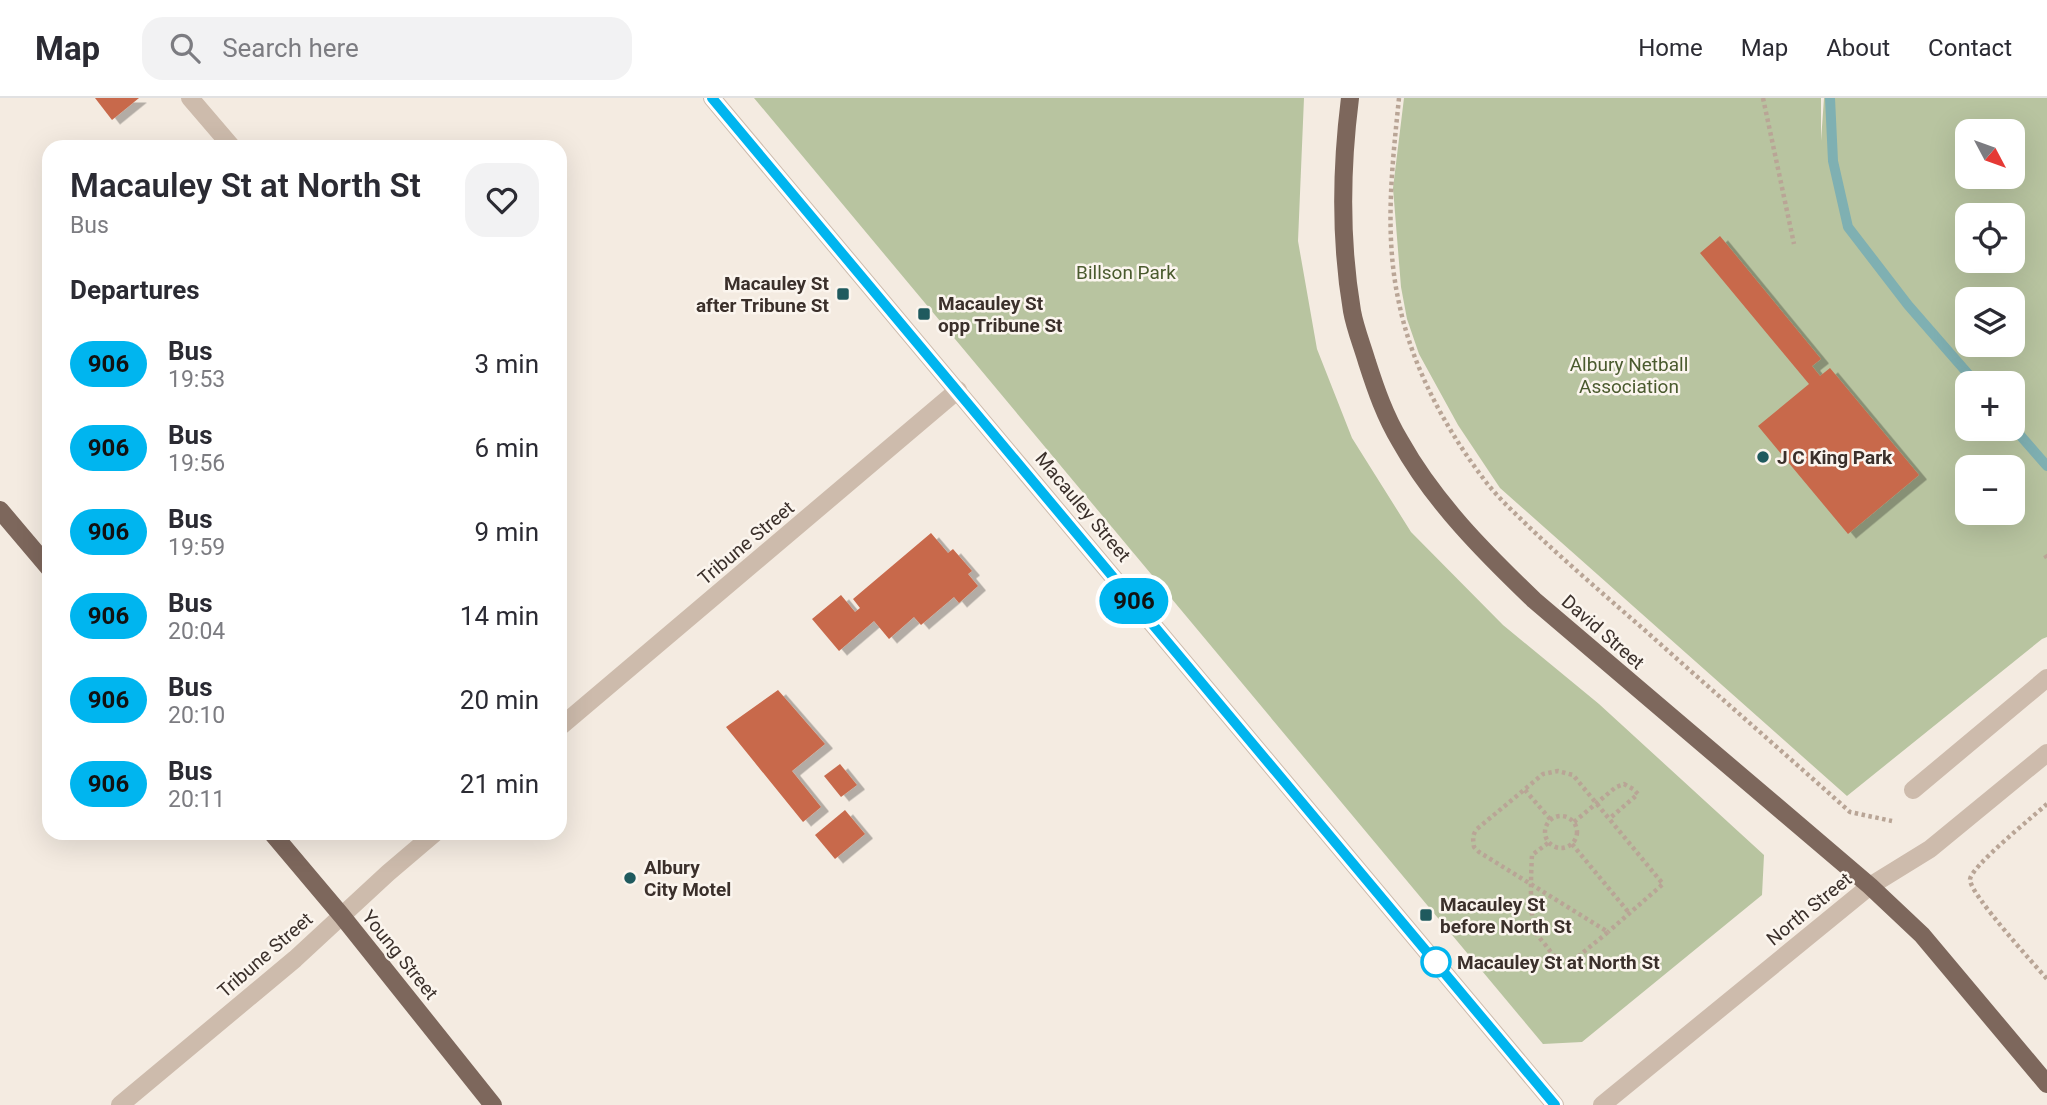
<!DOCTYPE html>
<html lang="en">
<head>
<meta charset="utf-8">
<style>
	:root { --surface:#fff; --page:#f2f2f3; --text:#2b2b33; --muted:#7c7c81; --line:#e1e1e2 }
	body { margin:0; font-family:Roboto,sans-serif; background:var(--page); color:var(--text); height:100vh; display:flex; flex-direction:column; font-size:26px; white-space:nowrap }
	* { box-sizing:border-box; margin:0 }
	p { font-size:23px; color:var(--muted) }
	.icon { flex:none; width:38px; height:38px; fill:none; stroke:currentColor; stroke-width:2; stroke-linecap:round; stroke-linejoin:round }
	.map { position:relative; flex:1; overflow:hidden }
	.panel { position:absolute; left:42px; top:42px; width:525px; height:700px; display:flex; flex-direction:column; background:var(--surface); border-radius:21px; box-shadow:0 7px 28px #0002 }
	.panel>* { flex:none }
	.badge { padding:0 14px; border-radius:23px; font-size:24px; line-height:46px }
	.needle { width:46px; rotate:131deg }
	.controls { position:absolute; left:1955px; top:21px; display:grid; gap:14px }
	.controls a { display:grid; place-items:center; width:70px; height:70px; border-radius:14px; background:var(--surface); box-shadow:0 7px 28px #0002; font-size:35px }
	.map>.badge { position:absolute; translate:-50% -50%; box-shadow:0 0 0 4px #fff }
	h2 { padding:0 28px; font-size:26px; line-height:63px }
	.round { display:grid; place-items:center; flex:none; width:74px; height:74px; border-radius:21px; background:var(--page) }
	.head { display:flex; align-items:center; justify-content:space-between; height:119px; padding:0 28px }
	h1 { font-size:33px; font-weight:600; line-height:52px }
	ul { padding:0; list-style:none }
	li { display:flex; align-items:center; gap:21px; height:84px; padding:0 28px }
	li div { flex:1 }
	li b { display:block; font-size:26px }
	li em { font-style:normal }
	li .badge { min-width:77px; font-weight:700; text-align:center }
	header { display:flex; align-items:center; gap:42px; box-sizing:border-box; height:98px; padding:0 35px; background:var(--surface); border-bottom:2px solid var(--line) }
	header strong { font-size:33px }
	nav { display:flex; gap:38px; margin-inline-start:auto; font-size:24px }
	.search { width:490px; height:63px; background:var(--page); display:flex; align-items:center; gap:18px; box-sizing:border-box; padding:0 24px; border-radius:21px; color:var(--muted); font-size:26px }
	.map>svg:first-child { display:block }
</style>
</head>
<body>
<header>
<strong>Map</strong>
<div class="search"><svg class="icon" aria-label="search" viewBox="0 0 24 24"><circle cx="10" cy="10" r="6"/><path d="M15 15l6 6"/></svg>Search here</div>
<nav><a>Home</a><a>Map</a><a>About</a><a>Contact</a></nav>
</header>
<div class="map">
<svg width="2047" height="1007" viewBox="0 0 2047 1007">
	<defs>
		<filter id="shadow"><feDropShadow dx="8" dy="4.5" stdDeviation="0" flood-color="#0004"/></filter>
	</defs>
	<rect width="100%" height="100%" fill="#f4ebe1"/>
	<g fill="#b8c4a0" fill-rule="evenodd">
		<polygon points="754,0 1304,0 1298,143 1317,251 1352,340 1411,434 1503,527 1599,606 1764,757 1762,797 1582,944 1543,946"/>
		<path d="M1404,0H1821V43L1824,0H2047V539L2042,541L1847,698L1500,390L1458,327L1419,256L1407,221L1401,189L1393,90ZM1967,33H2012V79H1967ZM1967,117H2012V163H1967ZM1967,201H2012V247H1967ZM1967,285H2012V331H1967ZM1967,369H2012V415H1967Z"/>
	</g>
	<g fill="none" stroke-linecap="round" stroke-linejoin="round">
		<g stroke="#7fb0b2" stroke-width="10">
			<polyline points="1830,0 1833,63 1848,129 1908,207 1976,285"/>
			<polyline points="2012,328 2047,368"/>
		</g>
	</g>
	<g fill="#c8694b" filter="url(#shadow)">
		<polygon points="95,0 139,0 112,22"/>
		<polygon points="1720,138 1821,261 1812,268 1820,278 1830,270 1919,377 1848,436 1758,328 1809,286 1700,155"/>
		<polygon points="931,435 948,455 953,451 972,473 968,476 978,488 959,505 954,499 921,527 914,519 889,541 874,523 839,553 812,521 841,497 855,514 860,510 853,501"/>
		<polygon points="778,592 825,646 792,673 821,709 803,724 726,629"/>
		<polygon points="840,666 857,687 841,699 824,678"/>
		<polygon points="845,712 865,736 835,761 815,737"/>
	</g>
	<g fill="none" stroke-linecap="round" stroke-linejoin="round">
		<g stroke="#b9a596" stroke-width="4.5" stroke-dasharray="3.5 3.5" stroke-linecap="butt">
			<path d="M1399,0C1392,69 1384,137 1399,205C1412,269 1446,332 1486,384C1499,401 1515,415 1530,430C1568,466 1608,500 1648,535C1715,595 1783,654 1850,714L1892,723"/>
			<polyline points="1763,0 1794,146"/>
			<polyline points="2045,457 2047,460"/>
			<polyline points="1525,692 1550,721"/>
			<path d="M2047,706C2035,717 1969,770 1970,782C1971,797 2034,866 2047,881"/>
			<circle cx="1561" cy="734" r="16"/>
			<polyline points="1574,724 1616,689 1624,686 1633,691 1638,696 1609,721"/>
			<path d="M1548,745L1532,757C1531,775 1529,821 1536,835C1540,841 1546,847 1550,853C1556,861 1563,865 1574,862L1608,834L1479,754L1474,749C1473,742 1472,737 1477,731L1543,676L1558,673L1573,677L1663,786L1608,834"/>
			<polyline points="1572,746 1630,816"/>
		</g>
		<g stroke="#cdbbac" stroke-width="18">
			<polyline points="190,0 232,49"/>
			<polyline points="712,0 1555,1007"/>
			<polyline points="560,629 958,292"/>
			<polyline points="1913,692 2047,580"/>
			<polyline points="120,1007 295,861 388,775 435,735"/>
			<polyline points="1602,1007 1870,788 1930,751 2047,655"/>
		</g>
		<g stroke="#7d675c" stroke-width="18">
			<path d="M1350,0C1341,71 1340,142 1352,213C1355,230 1362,247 1367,264C1376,292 1385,318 1400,343C1434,404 1484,454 1534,502L1870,788L1922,837L2047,986"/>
			<polyline points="0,412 49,470"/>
			<polyline points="272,735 342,818 493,1007"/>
		</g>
	</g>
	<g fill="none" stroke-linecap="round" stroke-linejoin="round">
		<g stroke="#fff" stroke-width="16">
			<polyline id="line" points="712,0 1555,1007"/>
		</g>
		<use href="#line" stroke="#00b5ef" stroke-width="10"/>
	</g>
	<g fill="#1f5a5e" stroke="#fbf5ee" stroke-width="2.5">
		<rect x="836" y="189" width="14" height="14" rx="3.5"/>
		<rect x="917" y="209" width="14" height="14" rx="3.5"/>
		<circle cx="1763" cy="359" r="7"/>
		<circle cx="630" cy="780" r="7"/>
		<rect x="1419" y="810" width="14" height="14" rx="3.5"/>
	</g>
	<circle fill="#fff" stroke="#00b5ef" stroke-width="3.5" cx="1436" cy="864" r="14"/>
	<g text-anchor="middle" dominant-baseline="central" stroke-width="5" stroke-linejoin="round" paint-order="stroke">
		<g font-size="19" fill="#4a5a2e" stroke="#fbf5ee">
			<text x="1126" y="174">Billson Park</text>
			<text x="1629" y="266">Albury Netball<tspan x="1629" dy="22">Association</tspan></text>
		</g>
		<g font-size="19" font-weight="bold" fill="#3b302b" stroke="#fbf5ee" text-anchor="start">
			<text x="829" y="185" text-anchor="end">Macauley St<tspan x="829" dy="22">after Tribune St</tspan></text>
			<text x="938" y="205">Macauley St<tspan x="938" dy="22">opp Tribune St</tspan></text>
			<text x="1777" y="359">J C King Park</text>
			<text x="644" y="769">Albury<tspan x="644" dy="22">City Motel</tspan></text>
			<text x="1440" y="806">Macauley St<tspan x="1440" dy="22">before North St</tspan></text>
		</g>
		<g font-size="19" fill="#3b302b" stroke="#fbf5ee">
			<text transform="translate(1083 409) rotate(50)">Macauley Street</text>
			<text transform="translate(746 445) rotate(-40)">Tribune Street</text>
			<text transform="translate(1603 534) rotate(41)">David Street</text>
			<text transform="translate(1809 811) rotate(-39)">North Street</text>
			<text transform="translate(265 857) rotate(-41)">Tribune Street</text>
			<text transform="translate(400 857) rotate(51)">Young Street</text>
		</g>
		<g font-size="19" font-weight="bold" fill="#3b302b" stroke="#fbf5ee" text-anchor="start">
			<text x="1457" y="864">Macauley St at North St</text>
		</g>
	</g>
</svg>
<div class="controls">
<a><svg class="needle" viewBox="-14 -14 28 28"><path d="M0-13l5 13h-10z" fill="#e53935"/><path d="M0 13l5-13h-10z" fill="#7c7c81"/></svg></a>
<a><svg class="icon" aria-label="locate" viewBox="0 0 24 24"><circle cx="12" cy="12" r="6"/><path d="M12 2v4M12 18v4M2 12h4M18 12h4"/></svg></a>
<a><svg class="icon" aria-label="layers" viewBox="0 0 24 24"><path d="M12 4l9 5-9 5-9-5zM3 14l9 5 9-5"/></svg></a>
<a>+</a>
<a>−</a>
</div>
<b class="badge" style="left:1134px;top:503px;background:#00b5ef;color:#111">906</b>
<section class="panel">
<div class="head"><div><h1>Macauley St at North St</h1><p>Bus</p></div><a class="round"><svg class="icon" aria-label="heart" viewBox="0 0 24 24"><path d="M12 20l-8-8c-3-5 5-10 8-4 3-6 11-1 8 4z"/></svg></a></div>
<h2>Departures</h2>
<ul>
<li><span class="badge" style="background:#00b5ef;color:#111">906</span><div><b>Bus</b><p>19:53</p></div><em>3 min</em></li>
<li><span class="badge" style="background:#00b5ef;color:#111">906</span><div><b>Bus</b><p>19:56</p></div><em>6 min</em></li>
<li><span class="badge" style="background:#00b5ef;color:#111">906</span><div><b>Bus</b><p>19:59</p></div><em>9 min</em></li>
<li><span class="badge" style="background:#00b5ef;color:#111">906</span><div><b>Bus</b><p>20:04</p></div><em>14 min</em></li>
<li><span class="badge" style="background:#00b5ef;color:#111">906</span><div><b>Bus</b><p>20:10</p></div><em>20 min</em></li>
<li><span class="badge" style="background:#00b5ef;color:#111">906</span><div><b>Bus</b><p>20:11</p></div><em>21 min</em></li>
</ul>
</section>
</div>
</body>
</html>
